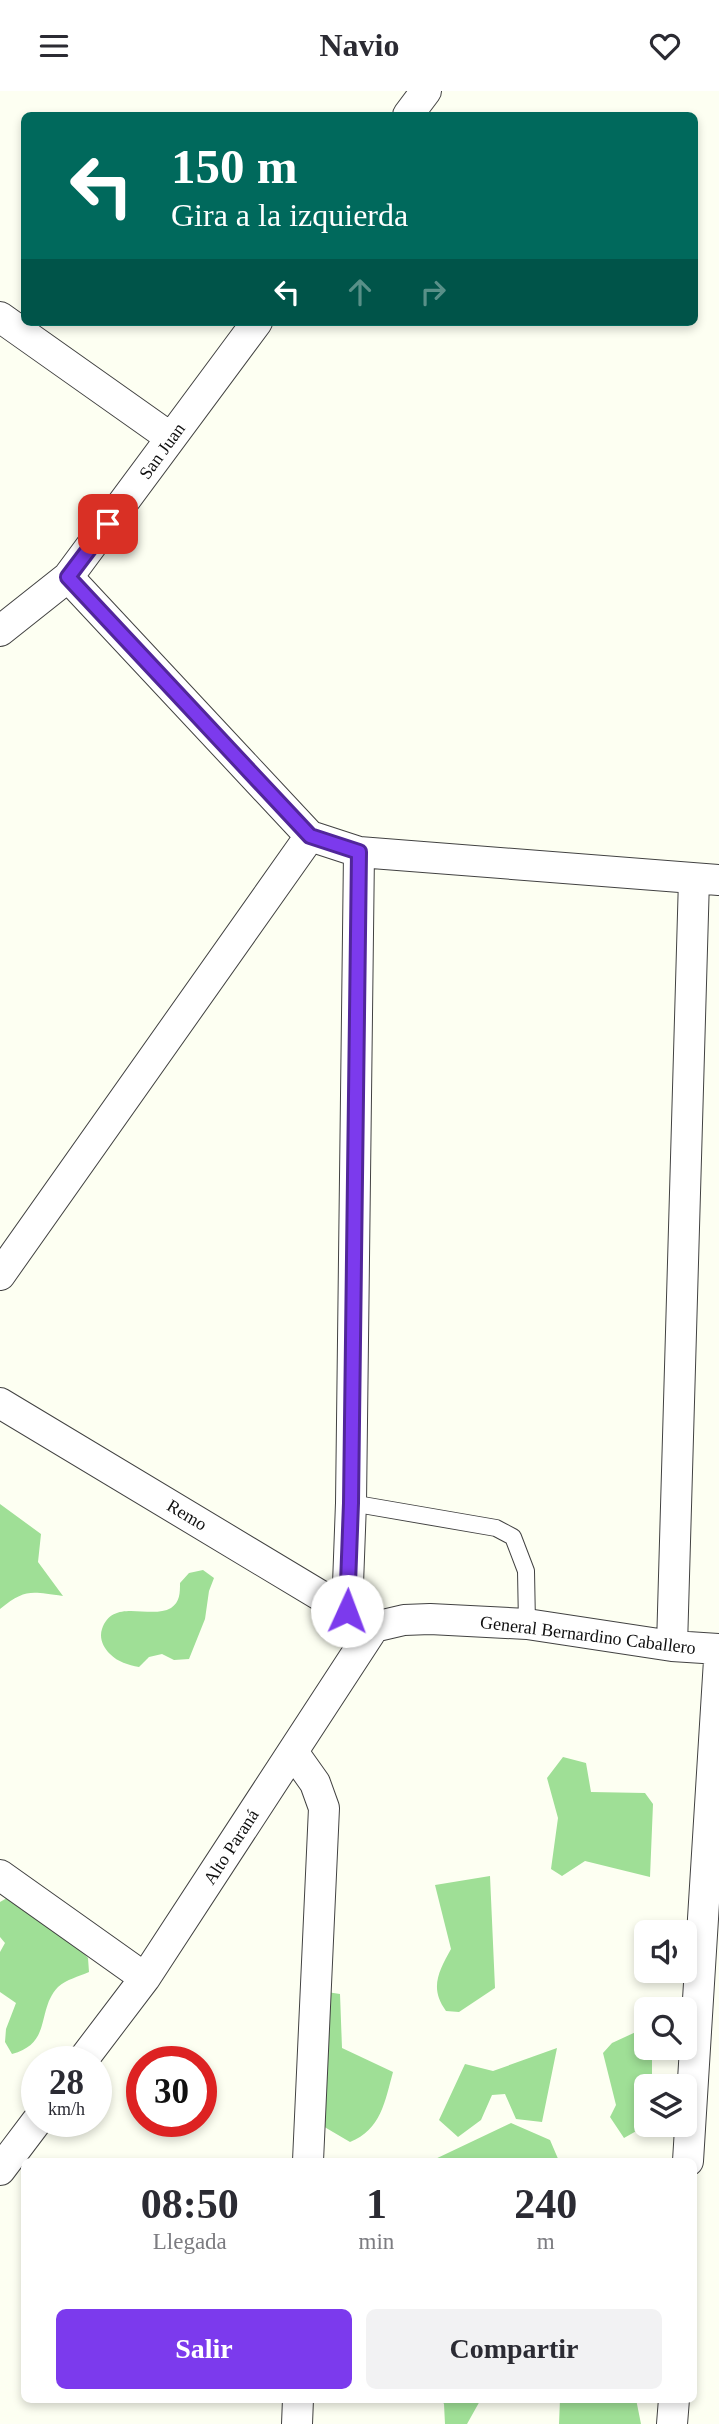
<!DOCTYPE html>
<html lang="es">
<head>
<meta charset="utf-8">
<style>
  :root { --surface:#fff; --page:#f2f2f3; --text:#2b2b33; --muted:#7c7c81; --accent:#7c3aed }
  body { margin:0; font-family:"Times New Roman",serif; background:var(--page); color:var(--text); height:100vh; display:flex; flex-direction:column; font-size:26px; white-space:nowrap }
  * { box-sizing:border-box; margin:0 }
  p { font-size:23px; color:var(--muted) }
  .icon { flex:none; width:38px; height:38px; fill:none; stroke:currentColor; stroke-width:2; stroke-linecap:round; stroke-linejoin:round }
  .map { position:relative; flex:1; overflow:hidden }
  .panel { position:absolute; left:21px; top:2067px; width:676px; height:245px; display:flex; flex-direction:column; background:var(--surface); border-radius:10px; box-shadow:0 4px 10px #0003 }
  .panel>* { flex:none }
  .banner { position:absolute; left:21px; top:21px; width:677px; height:214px; border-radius:10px; box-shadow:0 4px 10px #0003; background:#00695c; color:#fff; overflow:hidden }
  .fabs { position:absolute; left:634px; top:1829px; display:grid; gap:14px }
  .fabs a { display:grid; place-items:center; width:63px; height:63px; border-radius:10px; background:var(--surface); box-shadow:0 4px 10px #0003; font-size:35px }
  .speed { position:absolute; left:21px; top:1955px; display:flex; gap:14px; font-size:35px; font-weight:700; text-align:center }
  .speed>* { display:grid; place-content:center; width:91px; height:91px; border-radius:50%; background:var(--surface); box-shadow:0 4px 10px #0003; line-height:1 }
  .speed small { font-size:18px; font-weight:400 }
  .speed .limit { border:10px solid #d22; background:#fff; color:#111 }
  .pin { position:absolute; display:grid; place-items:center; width:60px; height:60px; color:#fff; margin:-30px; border-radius:14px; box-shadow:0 4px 10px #0006 }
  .me { position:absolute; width:77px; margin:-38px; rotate:2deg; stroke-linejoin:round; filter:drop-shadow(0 0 5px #0008) }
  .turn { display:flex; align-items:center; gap:24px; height:147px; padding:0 35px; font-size:32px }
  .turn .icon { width:91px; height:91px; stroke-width:2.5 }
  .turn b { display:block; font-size:49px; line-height:60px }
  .lanes { display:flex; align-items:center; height:66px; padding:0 35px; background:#0003; justify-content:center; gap:35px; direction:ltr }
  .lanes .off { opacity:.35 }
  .eta { display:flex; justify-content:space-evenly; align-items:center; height:119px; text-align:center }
  .eta b { font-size:42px; font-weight:800; line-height:49px }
  .button { display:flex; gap:14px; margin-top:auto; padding:14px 35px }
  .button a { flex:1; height:80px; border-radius:10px; background:var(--accent); color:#fff; font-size:28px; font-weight:800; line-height:80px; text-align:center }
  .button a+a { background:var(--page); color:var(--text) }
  header { display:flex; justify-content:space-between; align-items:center; height:91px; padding:0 35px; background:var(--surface); font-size:32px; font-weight:800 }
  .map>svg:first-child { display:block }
</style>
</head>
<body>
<header><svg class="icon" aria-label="menu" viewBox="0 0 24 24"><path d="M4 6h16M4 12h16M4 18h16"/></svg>Navio<svg class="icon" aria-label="heart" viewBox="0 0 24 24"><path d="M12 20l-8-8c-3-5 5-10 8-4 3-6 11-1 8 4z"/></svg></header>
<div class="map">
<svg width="719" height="2333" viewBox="0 0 719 2333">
  <rect width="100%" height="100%" fill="#fdfff2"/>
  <path fill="#9fdf96" d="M0 1413 41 1443 38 1471 63 1505C31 1501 26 1497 0 1518Z
    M203 1479 214 1487 209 1500 205 1528 189 1568 174 1569 162 1563 149 1566 139 1576C128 1574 118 1571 110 1563 103 1556 99 1547 102 1538 113 1506 150 1529 171 1517 180 1511 180 1502 180 1492L189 1482Z
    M563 1666 586 1672 591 1701 645 1702 653 1713 650 1786 585 1770 562 1785 551 1778 558 1727 547 1687Z
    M490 1785 495 1897 459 1921 446 1920C429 1897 439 1880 451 1858L435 1794Z
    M7 1807 78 1856 88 1867 89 1881C78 1886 67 1888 58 1896 36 1919 53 1952 12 1963L5 1951 6 1938 16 1912 0 1901V1861L5 1852 0 1846V1811Z
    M314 1899 340 1903 342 1957 393 1981C385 2010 381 2039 350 2051L316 2031Z
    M638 1940 646 1943V1956L652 1957V1995H646L647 2034 624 2047 610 2026 616 2014 603 1962 612 1952Z
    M557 1957 542 2031 516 2028 505 2003 492 2004 481 2029 458 2046 439 2029 465 1973 493 1980Z
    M511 2032 550 2049 559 2070H431Z
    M441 2308H481L467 2333H445L444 2313Z
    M560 2308H636L641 2333H559Z"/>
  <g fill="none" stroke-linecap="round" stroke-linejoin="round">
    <g stroke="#424242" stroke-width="18">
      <path id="service" d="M351 1412 496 1437 513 1446 526 1480 527 1533"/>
    </g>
    <g stroke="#424242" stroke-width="32">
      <path id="minor" d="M408 24 426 0
        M0 226 171 347
        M0 540 68 486 257 231
        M310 745 359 761 719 789
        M0 1184 310 745 68 486
        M0 1312 361 1529
        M347 1520 351 1412 359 761
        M374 1536 404 1529 430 1528 527 1533 672 1555 719 1558
        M672 1555 694 788
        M293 1661 315 1692 324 1717 308 2070
        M0 1784 145 1887
        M82 1970 145 1887 374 1536
        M688 2070 719 1569
        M0 2079 37 2030
        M297 2333 298 2308
        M672 2333 674 2308"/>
    </g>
    <use href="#service" stroke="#fff" stroke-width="16"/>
    <use href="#minor" stroke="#fff" stroke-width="30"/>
  </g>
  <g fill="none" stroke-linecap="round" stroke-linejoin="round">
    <g stroke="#51269a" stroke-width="18">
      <path id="route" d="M108 433 68 486 310 745 359 761 351 1412 347 1520"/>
    </g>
    <use href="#route" stroke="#7c3aed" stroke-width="12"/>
  </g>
  <g text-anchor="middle" stroke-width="7" stroke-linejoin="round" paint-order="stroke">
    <g font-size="18" fill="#0f0f0f" stroke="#fff">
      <text transform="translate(162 360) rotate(-54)" y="6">San Juan</text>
      <text transform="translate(187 1424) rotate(31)" y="6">Remo</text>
      <text transform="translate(588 1544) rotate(7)" y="6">General Bernardino Caballero</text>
      <text transform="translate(231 1756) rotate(-57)" y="6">Alto Paraná</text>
    </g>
  </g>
</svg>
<div class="fabs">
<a><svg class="icon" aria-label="sound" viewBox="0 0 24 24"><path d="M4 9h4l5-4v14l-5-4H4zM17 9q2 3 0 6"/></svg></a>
<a><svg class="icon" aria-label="search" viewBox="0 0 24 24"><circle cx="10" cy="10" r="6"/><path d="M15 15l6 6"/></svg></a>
<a><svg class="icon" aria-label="layers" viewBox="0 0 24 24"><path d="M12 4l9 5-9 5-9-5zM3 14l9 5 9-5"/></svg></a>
</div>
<div class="speed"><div>28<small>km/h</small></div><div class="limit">30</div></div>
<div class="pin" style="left:108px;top:433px;background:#d93025"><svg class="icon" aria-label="arrive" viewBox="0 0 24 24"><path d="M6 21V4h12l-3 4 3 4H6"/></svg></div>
<svg class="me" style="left:347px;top:1520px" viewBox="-20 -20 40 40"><circle r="19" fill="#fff"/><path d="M0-13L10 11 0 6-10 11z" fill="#7c3aed"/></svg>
<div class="banner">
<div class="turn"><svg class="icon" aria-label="left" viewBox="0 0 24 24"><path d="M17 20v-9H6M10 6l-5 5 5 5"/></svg><div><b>150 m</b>Gira a la izquierda</div></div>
<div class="lanes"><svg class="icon" aria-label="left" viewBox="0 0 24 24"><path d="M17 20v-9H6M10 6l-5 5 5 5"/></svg><svg class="icon off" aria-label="ahead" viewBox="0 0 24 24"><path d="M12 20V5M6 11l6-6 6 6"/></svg><svg class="icon off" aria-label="right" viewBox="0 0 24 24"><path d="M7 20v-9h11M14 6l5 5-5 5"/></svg></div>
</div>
<section class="panel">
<div class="eta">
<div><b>08:50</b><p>Llegada</p></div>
<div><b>1</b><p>min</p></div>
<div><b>240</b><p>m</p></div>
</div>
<div class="button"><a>Salir</a><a>Compartir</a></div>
</section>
</div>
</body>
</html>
